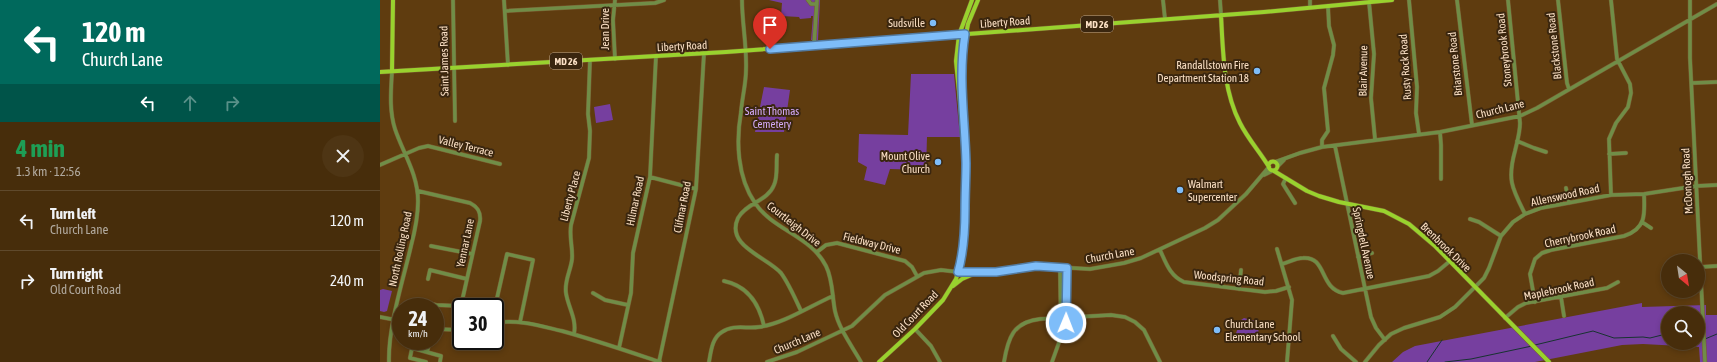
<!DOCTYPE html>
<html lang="en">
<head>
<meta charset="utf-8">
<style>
  :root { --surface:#472d0b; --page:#4e3514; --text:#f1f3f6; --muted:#b0a89d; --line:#5f492c }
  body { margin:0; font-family:"Asap Condensed",sans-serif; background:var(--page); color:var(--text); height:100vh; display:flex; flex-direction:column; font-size:15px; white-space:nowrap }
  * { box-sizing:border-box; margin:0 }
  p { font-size:13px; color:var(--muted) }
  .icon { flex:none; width:22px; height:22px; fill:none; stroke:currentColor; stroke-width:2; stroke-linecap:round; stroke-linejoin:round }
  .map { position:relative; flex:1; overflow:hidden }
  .panel { display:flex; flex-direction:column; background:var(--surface); width:380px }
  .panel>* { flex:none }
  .banner { background:#00695c; color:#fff; overflow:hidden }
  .needle { width:26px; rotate:150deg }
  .buttons { position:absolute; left:1281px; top:254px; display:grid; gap:8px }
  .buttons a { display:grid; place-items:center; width:44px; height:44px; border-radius:50%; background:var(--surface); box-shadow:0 2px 6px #0003,0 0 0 1px var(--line); font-size:20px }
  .speed { position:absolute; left:12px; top:298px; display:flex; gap:8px; font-size:20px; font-weight:700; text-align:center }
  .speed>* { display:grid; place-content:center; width:52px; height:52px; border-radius:50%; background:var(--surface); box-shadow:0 2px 6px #0003,0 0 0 1px var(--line); line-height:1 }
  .speed small { font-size:10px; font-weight:400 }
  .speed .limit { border:2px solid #111; border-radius:6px; background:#fff; color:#111 }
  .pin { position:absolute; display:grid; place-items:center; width:34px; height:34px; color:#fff; margin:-41px -17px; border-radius:50% 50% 50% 0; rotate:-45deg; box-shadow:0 0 4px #0007 }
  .pin .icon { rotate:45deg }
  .me { position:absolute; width:44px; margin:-22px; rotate:1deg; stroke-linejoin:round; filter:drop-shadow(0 0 3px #0008) }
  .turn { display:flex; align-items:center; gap:14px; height:84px; padding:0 16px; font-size:18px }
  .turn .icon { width:52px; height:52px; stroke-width:2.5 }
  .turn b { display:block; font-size:28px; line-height:34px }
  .lanes { display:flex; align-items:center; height:38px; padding:0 16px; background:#0003; justify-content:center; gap:20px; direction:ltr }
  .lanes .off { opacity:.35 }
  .round { display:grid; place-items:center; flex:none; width:42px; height:42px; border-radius:21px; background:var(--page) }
  .overview { display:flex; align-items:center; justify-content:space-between; height:68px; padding:0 16px }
  h1 { font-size:24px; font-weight:700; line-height:30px; color:#1e9e55 }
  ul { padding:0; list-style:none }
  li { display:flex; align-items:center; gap:12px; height:60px; padding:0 16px; border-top:1px solid var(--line) }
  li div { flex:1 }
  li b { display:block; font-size:15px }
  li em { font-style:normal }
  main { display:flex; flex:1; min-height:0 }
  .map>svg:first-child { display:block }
</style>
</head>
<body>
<main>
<section class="panel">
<div class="banner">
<div class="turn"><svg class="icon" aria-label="left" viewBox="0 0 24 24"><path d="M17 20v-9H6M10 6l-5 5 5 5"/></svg><div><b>120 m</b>Church Lane</div></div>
<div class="lanes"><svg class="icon" aria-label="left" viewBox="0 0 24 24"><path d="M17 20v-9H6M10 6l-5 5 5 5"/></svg><svg class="icon off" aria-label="ahead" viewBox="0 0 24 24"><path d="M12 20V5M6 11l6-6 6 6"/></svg><svg class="icon off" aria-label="right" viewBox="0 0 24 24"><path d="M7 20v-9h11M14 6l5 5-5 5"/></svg></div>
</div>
<div class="overview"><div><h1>4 min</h1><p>1.3 km · 12:56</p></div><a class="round"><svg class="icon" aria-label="close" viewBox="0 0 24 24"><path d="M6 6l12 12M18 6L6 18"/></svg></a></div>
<ul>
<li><svg class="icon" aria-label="left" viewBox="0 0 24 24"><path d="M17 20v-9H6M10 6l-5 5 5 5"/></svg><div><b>Turn left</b><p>Church Lane</p></div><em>120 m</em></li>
<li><svg class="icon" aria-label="right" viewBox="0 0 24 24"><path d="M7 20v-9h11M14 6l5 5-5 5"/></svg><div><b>Turn right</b><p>Old Court Road</p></div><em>240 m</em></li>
</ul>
</section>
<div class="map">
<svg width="1337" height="362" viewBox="0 0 1337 362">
  <rect width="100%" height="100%" fill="#5f3c0f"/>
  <path fill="#763f9f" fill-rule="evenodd" d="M389 0H440L438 40H431L433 16H431V18L420 19 419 17 401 16 402 3Z
    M531 74H574L580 137H547L546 170 510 169 505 185 484 180 487 167 478 162 479 134 528 135Z
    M384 87 410 90 404 132H375Z
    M230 104 233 120 216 123 214 107Z
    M3 289 12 291 7 311 4 312 0 311V290Z
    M1262 303V307L1326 305V315H1337V362H1320L1319 347 1263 344 1242 345 1155 362H1012L1023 352 1035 346ZM1288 313H1318V343H1288Z
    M864 318 880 322 878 333 872 339H861L855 336 861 320Z"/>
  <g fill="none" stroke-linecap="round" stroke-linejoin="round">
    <path stroke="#183331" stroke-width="1" d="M1325 339 1337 334
      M1318 340 1322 339
      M1155 345 1213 331 1234 338 1263 337 1270 338 1282 335 1288 337
      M1047 362 1062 340
      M1065 362 1091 359 1152 346"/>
    <g stroke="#7b5a30" stroke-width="4.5">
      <path id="minor" d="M73 0 75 121
        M124 0 128 65
        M362 0C362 23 367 46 366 70 366 84 362 98 361 112 356 141 357 177 375 203 393 230 431 236 446 266 453 280 452 296 455 311 459 329 472 346 481 362
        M428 0 431 4H437
        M783 0 785 19
        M840 0 841 15
        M930 0V7
        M1029 0 1037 87 1036 113 1039 134
        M1077 0 1092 125
        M1128 0 1140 123C1140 133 1137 142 1135 151 1127 180 1132 188 1145 214
        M1178 0 1187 83 1189 89
        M1231 0 1237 59 1250 84 1251 93 1248 107 1236 123 1229 139 1231 195
        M1310 0V58L1325 362
        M989 2 994 54 991 98 995 139
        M125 11 275 3 284 0
        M434 45 437 0
        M235 59 233 20 235 0
        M1312 83 1337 82
        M1060 132 1061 145V179
        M1137 141 1154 148 1166 152
        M955 146 991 317 996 328 1005 340
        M942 147V140L948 131 944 88 953 55 954 45 949 26 948 6
        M1229 154 1246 153
        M397 155C396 164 398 177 394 185 388 201 366 203 358 218 345 246 387 257 401 273 409 284 415 298 421 311
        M895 162 920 153 942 147 1060 132 1140 116 1157 108 1337 4
        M0 165 39 148 48 146 120 164
        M898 166 904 160
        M884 175 892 171
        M270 177 316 189
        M906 178 903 184 915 203
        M1186 188 1189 203
        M38 191 90 203C98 207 101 212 100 221L78 319
        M1090 219 1099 222 1121 236
        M1262 222 1271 228
        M51 246 92 254
        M897 249 912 300 907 362
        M780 250C786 263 790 276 804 282L885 292 896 291 909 287
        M437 252 446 245 457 243 525 261 532 267 537 276
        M978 257 992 253
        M902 264C909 262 916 258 923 258 947 256 939 288 963 293L1049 276 1058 271 1070 261
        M680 267 681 336
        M1320 267 1337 266
        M48 279 50 270 87 279
        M344 281C368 286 379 303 384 326
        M859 289 861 270
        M213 293 225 300 248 305
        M1181 297 1184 316
        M41 301 56 305 81 306
        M1155 302 1150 274 1155 259 1162 253 1171 250 1244 236C1266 229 1265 214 1264 194
        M115 307 127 254 153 260 140 322
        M0 317 21 321
        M1125 318 1138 307 1146 303 1227 288 1238 282
        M115 323C138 319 160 326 182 331 215 340 247 351 280 362
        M55 329 81 330
        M535 329 551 346 560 362
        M194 334C197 319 188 307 186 293 184 281 191 270 192 259 193 248 189 237 191 225L209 158 210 131 208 114 210 60
        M953 336 961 349 976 362
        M239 348 251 293 253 253 270 177 276 56
        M47 352 50 341
        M9 362C8 326 23 281 31 246 35 231 38 216 38 201 38 174 23 153 15 129 9 110 11 91 12 71
        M46 362 30 358 32 348 61 356 60 362
        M279 362 316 189 324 53
        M329 362C331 351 332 338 342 332 353 324 367 329 379 327 403 324 430 306 453 296
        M387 362 417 352 472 326 505 295 544 273 561 270 587 273H607L656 266 710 269 744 263 761 258 825 228 838 220 866 194 889 167
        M624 362C628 338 633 322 660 319L731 315 745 317 755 322 764 330 780 362
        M672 362 686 323 687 268
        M985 362 999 345 1011 334 1024 328 1060 317 1075 307 1104 278 1109 268 1121 236 1133 222 1145 214 1161 208 1231 195 1264 194 1316 186 1337 185"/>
    </g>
    <g stroke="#7b5a30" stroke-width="5">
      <path id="major" d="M841 15C843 51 843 90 860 123 868 139 880 152 889 167
        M12 71 13 0
        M0 72 346 52 884 12 1012 0
        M582 99 583 50 588 24 598 0
        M888.5 166a4.5 4.5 0 1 1 9 0a4.5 4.5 0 1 1-9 0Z
        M894 171 927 191 939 196 959 202 1004 211 1029 224 1055 246 1169 362
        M573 286 582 279 596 273
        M499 362 535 329 563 300 576 279 581 263 584 243 586 162 576 61 579 35 592 0"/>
    </g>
    <use href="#minor" stroke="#708d47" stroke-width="3.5"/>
    <use href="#major" stroke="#99d22e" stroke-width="4"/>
  </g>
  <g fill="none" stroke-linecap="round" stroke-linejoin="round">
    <g stroke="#527ba2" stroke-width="10">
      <path id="route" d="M390 49 585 34C578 78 585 119 586 163 586 178 585 193 585 209 585 231 584 251 578 272H616L656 266 687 268 686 323"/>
    </g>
    <use href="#route" stroke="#7ebdf9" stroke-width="7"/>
  </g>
  <g fill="#7ebdf9" stroke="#3a260f" stroke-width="1.5">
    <circle cx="553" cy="23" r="4"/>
    <circle cx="877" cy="71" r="4"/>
    <circle cx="558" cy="162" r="4"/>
    <circle cx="800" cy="190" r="4"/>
    <circle cx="837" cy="330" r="4"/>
  </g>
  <g text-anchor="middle" stroke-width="4" stroke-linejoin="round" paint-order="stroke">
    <g fill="#3a260f" stroke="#c1a88e" stroke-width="1">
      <rect x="701" y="16" width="32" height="16" rx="3"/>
      <rect x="170" y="53" width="32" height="16" rx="3"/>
    </g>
    <g font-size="10" font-weight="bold" fill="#fbe0c5">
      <text x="717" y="28">MD 26</text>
      <text x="186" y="65">MD 26</text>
    </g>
    <g font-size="11" fill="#fbe0c5" stroke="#3a260f">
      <text transform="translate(625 22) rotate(-4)" y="4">Liberty Road</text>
      <text transform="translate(225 29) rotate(-90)" y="4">Jean Drive</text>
      <text transform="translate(302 46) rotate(-3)" y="4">Liberty Road</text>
      <text transform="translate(1174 46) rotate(-96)" y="4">Blackstone Road</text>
      <text transform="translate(1124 50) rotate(-96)" y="4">Stoneybrook Road</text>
      <text transform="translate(64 61) rotate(-91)" y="4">Saint James Road</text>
      <text transform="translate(1075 64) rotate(-96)" y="4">Briarstone Road</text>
      <text transform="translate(1025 67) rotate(-94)" y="4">Rusty Rock Road</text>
      <text transform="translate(983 71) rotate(-89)" y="4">Blair Avenue</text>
      <text transform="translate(1120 109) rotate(-14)" y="4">Church Lane</text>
      <text transform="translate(86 146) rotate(14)" y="4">Valley Terrace</text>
      <text transform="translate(1307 181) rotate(-93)" y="4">McDonogh Road</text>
      <text transform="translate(1185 195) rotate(-12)" y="4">Allenswood Road</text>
      <text transform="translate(190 196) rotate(-75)" y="4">Liberty Place</text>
      <text transform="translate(255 201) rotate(-78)" y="4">Hilmar Road</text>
      <text transform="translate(302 207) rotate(-79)" y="4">Clifmar Road</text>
      <text transform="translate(414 224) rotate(38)" y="4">Courtleigh Drive</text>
      <text transform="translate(1200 236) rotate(-12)" y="4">Cherrybrook Road</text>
      <text transform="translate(85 243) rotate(-78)" y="4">Yennar Lane</text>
      <text transform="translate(492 243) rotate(14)" y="4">Fieldway Drive</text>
      <text transform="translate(984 243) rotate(78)" y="4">Springdell Avenue</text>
      <text transform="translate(1066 247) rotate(44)" y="4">Brenbrook Drive</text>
      <text transform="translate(20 249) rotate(-78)" y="4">North Rolling Road</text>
      <text transform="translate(730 255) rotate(-10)" y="4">Church Lane</text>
      <text transform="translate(849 278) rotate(6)" y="4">Woodspring Road</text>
      <text transform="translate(1179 289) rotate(-12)" y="4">Maplebrook Road</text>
      <text transform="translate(535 314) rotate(-46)" y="4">Old Court Road</text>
      <text transform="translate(417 341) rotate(-23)" y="4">Church Lane</text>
    </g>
    <g font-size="11" fill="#fbe0c5" stroke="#3a260f" text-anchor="end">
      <text x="545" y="27">Sudsville</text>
      <text x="869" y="69">Randallstown Fire<tspan x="869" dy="13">Department Station 18</tspan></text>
      <text x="550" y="160">Mount Olive<tspan x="550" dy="13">Church</tspan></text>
      <text x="808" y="188" text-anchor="start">Walmart<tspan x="808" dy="13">Supercenter</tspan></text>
      <text x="845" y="328" text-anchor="start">Church Lane<tspan x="845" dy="13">Elementary School</tspan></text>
    </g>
    <g font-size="11" fill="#d3aaf9" stroke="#3a260f">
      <text x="392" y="115">Saint Thomas<tspan x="392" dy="13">Cemetery</tspan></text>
    </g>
  </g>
</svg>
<div class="buttons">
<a><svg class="needle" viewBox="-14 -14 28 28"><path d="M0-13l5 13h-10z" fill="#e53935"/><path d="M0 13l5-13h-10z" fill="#b0a89d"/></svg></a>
<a><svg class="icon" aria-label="search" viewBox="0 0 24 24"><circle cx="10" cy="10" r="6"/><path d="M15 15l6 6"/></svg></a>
</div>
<div class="speed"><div>24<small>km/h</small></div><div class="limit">30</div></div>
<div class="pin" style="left:390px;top:49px;background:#d93025"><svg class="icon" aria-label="arrive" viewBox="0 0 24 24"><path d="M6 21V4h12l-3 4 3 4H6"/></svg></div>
<svg class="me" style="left:686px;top:323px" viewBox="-20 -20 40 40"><circle r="17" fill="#7ebdf9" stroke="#fff" stroke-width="3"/><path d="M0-11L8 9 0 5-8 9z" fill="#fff"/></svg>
</div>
</main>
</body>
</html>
